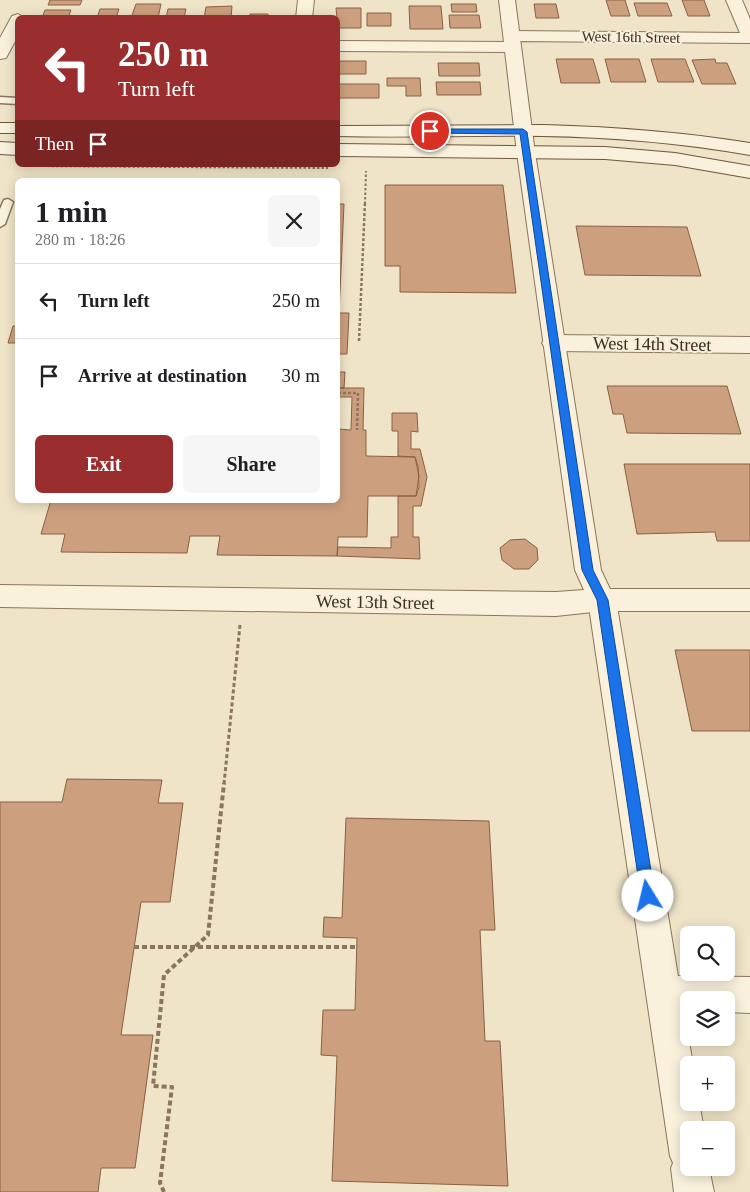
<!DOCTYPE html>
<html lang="en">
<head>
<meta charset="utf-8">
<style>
  :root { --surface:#fff; --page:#f6f6f6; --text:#202124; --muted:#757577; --line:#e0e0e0; --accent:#9a2d2d }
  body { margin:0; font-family:"Times New Roman",serif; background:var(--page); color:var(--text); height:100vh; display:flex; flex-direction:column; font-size:19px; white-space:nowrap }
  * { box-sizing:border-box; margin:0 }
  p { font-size:16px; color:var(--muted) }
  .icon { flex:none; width:28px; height:28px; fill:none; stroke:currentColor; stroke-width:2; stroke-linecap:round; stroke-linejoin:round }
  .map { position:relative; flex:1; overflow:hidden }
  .drawer { position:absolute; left:15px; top:178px; width:325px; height:325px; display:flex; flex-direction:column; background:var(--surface); border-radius:8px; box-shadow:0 2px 12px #0003 }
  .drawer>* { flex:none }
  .hud { position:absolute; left:15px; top:15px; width:325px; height:152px; border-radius:8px; box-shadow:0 2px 12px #0003; background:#9a2d2d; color:#fff; overflow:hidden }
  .controls { position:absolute; left:680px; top:926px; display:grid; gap:10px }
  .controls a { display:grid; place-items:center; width:55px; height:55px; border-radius:8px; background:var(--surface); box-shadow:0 2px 12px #0003; font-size:25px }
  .pin { position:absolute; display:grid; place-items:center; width:42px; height:42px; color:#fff; margin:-21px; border:2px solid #fff; border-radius:50%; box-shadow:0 1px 5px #0007 }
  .me { position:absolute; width:55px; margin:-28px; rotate:351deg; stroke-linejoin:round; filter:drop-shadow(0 0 4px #0008) }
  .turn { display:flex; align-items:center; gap:18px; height:105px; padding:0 20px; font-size:22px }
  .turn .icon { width:65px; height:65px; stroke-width:2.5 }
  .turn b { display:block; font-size:35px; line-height:42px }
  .then { display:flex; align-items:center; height:48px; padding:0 20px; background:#0003; gap:10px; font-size:19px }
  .round { display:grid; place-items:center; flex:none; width:52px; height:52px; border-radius:8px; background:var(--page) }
  .head { display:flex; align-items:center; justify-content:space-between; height:85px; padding:0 20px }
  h1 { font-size:30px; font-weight:700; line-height:38px }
  .cta { display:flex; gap:10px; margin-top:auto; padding:10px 20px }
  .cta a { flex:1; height:58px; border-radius:8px; background:var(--accent); color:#fff; font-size:20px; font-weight:700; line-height:58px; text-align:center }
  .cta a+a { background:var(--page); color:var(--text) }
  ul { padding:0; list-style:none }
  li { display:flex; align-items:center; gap:15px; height:75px; padding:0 20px; border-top:1px solid var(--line) }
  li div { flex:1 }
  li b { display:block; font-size:19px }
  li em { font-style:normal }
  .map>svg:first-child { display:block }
</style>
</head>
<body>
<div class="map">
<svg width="750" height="1192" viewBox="0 0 750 1192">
  <rect width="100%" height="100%" fill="#efe4c8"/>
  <path fill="#cca07f" stroke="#8a6043" d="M50 0H82L80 5H48Z
    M606 0H625L630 16H611Z
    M682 0H704L710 16H688Z
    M634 3H667L672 16H638Z
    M136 4H161L158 18H131Z
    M451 4H476L477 12H452Z
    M534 4H556L559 18H536Z
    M232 6 231 18H204L206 7Z
    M409 6H441L443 29H410Z
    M336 8H361V28H338Z
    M100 9H119L116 18H97Z
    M168 9H186L184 18H166Z
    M45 10H71L68 18H42Z
    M367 13H391V26H367Z
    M250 14H268V18H249Z
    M449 15H479L481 28H450Z
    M556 59H593L600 83H561Z
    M605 59H639L646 82H611Z
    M651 59H685L694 82H658Z
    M715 59 716 63H727L736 84H702L692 60Z
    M338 61H366V74H338Z
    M438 63H479L480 76H439Z
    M387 78H420L421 96H406V86H387Z
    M436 82H480L481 95H437Z
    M338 84H379V98H338Z
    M385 185H503L516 293 400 292V266H385Z
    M338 204H344L339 313H349L347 354H338Z
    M576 226 687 227 701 276 585 275Z
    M13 326H18V343H8Z
    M338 372H345L344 388H338Z
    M607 386H727L741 434 627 433 623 414H613Z
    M338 388H364L363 430H366V456L415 457 419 476 416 496H368L367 537H338L337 556 217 555 220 536H190L187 553 61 552 65 534H41L51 500H338V429L351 430 352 397H338Z
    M392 413H417L418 432 411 431V449H420L427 477 421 506H413V537H419L420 559 337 556 338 547 391 548V537H398V496H416L419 487 418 466 415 457 398 456V431H392Z
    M624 464H750V541H717L715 532 637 534Z
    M525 539 537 548 538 560 529 569H514L502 560 500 548 510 540Z
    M675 650H750V731H692Z
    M67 779 162 780 158 803H183L170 902H141L121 1035H153L135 1168H101L98 1192H0V802H62Z
    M346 818 489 821 495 930H480L485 1041H500L508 1186 332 1181 337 1056 321 1055 323 1010H355L357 938 323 937 324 917 342 918Z"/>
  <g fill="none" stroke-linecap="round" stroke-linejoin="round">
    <g stroke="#8b765d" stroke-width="3">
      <path id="service" d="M0 97 18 98V104L0 103Z
        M8 199 13 202 5 224 0 227V209L4 200Z"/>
    </g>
    <g stroke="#8b765d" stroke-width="2">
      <path id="minor" d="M298 0H314L312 18H296Z
        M726 0H742L750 19V43L512 41 506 39 504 36 506 33 512 31 740 33Z
        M18 14 25 18H18V36L6 58 0 59V38L12 16Z
        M338 41 513 42 519 44 521 47 519 50 513 52 338 51Z
        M553 335 750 337V353L553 351 545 348 542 343 545 338Z
        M602 589 612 592 616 600 678 976 750 977V1013L726 1012V1000H689V1011H684L693 1065H689V1102H699L704 1130H689V1168H709L714 1192H674L671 1168 673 1163 670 1156 588 600 592 592Z"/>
    </g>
    <g stroke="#8b765d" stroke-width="2">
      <path id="tertiary" d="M499 0H515L535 153 601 570 610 589H750V611H602L556 616 0 607V585L556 592 584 590 575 570 517 153Z"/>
    </g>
    <g stroke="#6d5740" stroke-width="2">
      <path id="secondary" d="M0 123H18V133H0Z
        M544 125C614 127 682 132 750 143V155C681 143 612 137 542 136 474 135 406 138 338 136V126Z
        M0 142 18 143V155L0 154Z
        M338 144 605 147 675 153 750 166V178L675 165 605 159 338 156Z"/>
    </g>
    <path stroke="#8b765d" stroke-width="2" stroke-dasharray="2.5 2" stroke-linecap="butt" d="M29 166 328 168
      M365 204 366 171"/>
    <path stroke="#8b765d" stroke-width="2.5" stroke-dasharray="3 2" stroke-linecap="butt" d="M359 341 365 202
      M338 393H358L357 430"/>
    <path stroke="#8b765d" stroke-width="3" stroke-dasharray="4 2.5" stroke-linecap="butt" d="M224 784 240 625"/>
    <path stroke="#8b765d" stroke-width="4" stroke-dasharray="5 3" stroke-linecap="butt" d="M164 1192 160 1183 172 1087 153 1086 164 975 208 935 224 783"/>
    <use href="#service" fill="#f9f1dc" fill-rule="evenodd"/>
    <use href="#minor" fill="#f9f1dc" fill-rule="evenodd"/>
    <use href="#tertiary" fill="#f9f1dc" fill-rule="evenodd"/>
    <use href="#secondary" fill="#f9f1dc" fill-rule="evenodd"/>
    <path stroke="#8b765d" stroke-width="4" stroke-dasharray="5 3" stroke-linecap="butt" d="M134 947H357"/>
  </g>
  <path fill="#1a73e8" stroke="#114b97" d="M430 129H523L527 132 593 570 608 600 655 896 653 901 648 903 643 901 641 896 597 600 582 570 520 134 428 133V130Z"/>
  <g text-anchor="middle" stroke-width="4" stroke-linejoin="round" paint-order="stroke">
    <g font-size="15" fill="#3c2e20" stroke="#f6eed8">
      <text transform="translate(631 37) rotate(1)" y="5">West 16th Street</text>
    </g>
    <g font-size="18" fill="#3c2e20" stroke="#f6eed8">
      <text transform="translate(652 344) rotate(1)" y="6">West 14th Street</text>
      <text transform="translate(375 602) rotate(1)" y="6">West 13th Street</text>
    </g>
  </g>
</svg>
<div class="controls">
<a><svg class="icon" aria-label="search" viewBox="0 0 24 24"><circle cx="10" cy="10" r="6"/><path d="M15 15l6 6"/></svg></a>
<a><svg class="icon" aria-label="layers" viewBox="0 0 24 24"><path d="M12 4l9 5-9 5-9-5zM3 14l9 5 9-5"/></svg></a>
<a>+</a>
<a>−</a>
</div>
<div class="pin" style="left:430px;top:131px;background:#d93025"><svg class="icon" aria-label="arrive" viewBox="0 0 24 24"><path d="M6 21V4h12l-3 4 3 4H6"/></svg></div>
<svg class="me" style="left:648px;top:896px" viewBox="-20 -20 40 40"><circle r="19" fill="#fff"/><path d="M0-13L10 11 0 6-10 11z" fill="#1a73e8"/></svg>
<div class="hud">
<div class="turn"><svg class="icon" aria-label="left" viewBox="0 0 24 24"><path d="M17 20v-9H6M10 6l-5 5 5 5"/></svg><div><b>250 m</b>Turn left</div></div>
<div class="then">Then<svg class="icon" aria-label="arrive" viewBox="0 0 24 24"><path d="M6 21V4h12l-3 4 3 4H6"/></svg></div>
</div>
<section class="drawer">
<div class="head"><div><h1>1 min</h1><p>280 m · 18:26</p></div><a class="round"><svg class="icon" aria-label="close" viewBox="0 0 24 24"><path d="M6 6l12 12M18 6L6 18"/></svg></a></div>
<ul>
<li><svg class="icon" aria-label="left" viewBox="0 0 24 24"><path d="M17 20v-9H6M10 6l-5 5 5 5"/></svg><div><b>Turn left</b></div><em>250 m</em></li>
<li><svg class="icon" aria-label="arrive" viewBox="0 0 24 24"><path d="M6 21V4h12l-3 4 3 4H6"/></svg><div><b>Arrive at destination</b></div><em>30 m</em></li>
</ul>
<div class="cta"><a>Exit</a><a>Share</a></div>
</section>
</div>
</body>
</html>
